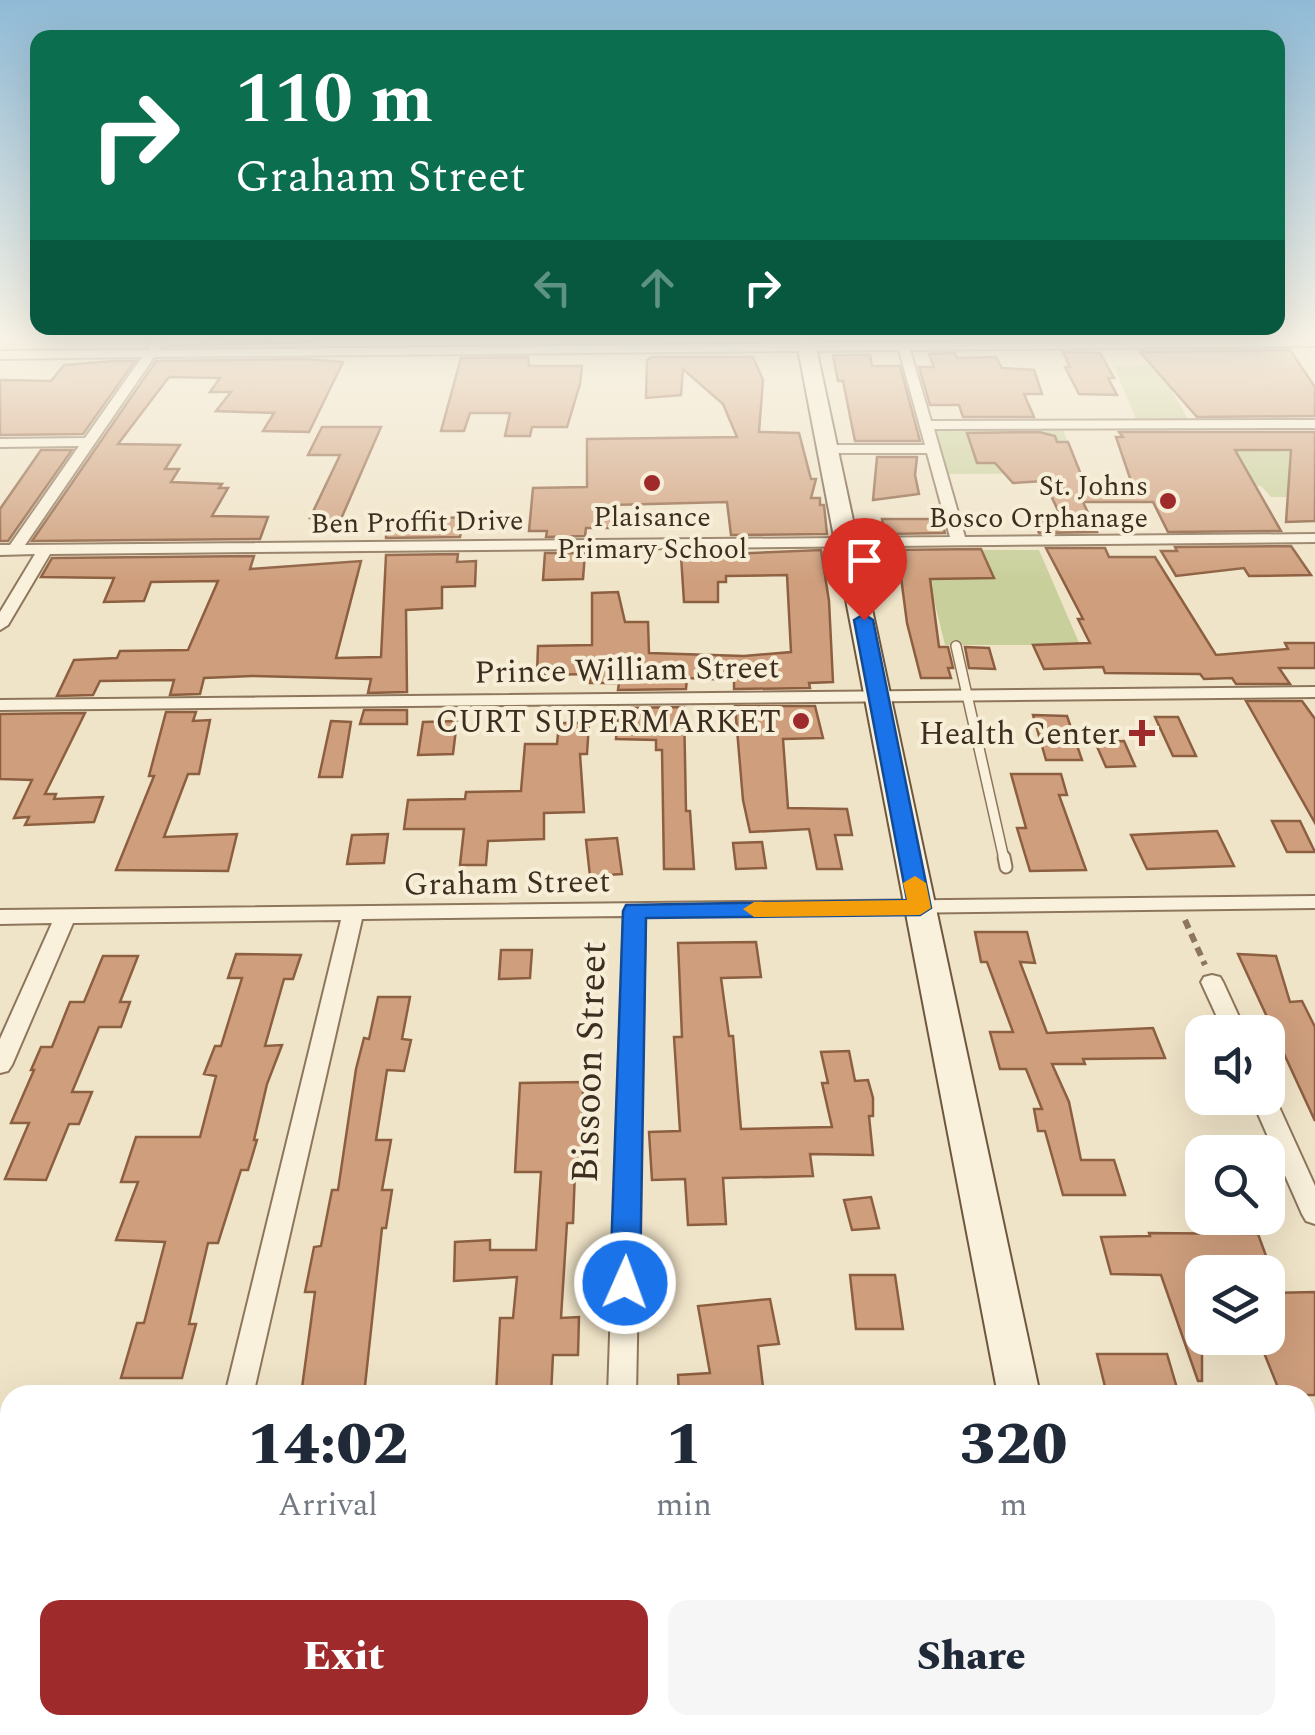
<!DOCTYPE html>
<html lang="en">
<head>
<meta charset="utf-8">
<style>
  :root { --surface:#fff; --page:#f6f6f7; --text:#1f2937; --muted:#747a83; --accent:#9e2a2b }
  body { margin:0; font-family:Spectral,serif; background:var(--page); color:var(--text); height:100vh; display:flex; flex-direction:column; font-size:38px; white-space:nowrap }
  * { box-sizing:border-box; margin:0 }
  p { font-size:32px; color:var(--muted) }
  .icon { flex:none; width:55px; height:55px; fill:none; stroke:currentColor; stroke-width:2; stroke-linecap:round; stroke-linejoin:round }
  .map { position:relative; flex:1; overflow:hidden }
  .drawer { position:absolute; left:0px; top:1385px; width:1315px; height:350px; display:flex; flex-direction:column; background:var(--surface); border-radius:30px 30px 0 0; box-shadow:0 10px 40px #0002 }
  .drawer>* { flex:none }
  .banner { position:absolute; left:30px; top:30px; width:1255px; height:305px; border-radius:20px; box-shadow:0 10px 40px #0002; background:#0b6e4f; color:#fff; overflow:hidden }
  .tools { position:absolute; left:1185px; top:1015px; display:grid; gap:20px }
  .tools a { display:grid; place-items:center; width:100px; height:100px; border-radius:20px; background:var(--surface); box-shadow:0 10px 40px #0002; font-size:50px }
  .pin { position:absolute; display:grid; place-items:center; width:85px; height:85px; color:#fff; margin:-102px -42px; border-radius:50% 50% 50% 0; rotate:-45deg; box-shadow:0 0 10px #0007 }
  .pin .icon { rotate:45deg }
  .me { position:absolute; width:110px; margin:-55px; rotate:2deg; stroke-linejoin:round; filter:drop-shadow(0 0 8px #0008) }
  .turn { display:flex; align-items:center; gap:35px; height:210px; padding:0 40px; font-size:45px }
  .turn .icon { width:130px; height:130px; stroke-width:2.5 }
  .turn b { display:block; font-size:70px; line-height:85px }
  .lanes { display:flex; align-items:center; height:95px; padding:0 40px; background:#0003; justify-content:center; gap:50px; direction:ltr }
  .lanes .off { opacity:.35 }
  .eta { display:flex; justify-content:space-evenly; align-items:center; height:170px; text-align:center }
  .eta b { font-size:60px; font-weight:800; line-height:70px }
  .button { display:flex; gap:20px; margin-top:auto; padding:20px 40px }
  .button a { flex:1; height:115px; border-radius:20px; background:var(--accent); color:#fff; font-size:40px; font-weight:800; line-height:115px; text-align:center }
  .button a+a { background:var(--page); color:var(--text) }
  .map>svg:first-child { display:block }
</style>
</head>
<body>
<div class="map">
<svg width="1315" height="1735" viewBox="0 0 1315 1735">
  <rect width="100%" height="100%" fill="#f0e4c8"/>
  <path fill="#c9cf9b" d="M1194 364 1166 380 1188 419H1136L1114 366Z
    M932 428H1062L1070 447 977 463 1077 464 1081 473 946 474Z
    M1211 450 1315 452V497H1271L1261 486H1233Z
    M981 550H1039L1080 645H945L929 580 993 578Z"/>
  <path fill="#cf9f7d" stroke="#8d5f41" stroke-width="2.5" d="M205 339H271L270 342H313L169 346 200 345Z
    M1290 350 1315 387V416L1197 417 1140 352Z
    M1063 352 1100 353 1114 378H1108L1117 395 1079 394 1065 367H1070Z
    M955 353 957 358 996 357 1002 368 1034 370 1042 394H1024L1034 417H963L959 405H930L919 367H934L929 354Z
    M833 355H870L872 366H900L920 441H855L843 381H838Z
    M528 357 529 366H582L580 384 567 427H532L530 436H505L510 413H470L464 431H441L461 358Z
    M652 357H753L763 380 759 432 799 433 811 479H816L811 498H820V505H824L827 534 731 535 727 502 613 505 611 528H586L585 536 546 537 547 531H529L533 488 587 487V439L737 437 723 404 683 369 681 395 646 398 647 360Z
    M306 359 343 362 309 432 263 431 274 413 216 411 231 392H210L220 378 169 377 118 444 180 445 165 469H179L171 482 222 484 219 488H228L212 516 268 517 260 539 32 541 156 361Z
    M114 361H135L83 434 0 435V380L51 381 64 365Z
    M322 427H381L341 519 310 518 340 455H308Z
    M1039 432 1055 436 1057 442H1068L1084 482 1131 481 1116 437H1123L1119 432H1315V521L1286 522 1291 450H1235L1281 531 1168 532 1153 502H1083L1097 532 1039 533 1034 521H1063L1044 481 1013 483 995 463H977L967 433Z
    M41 450H72L8 541H0V509Z
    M877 457H917L915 475 919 494 873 500Z
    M464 517 460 537 386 538V521Z
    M882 519H941L945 533 885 534Z
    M1291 546 1311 575 1249 576 1244 568 1176 576 1161 551H1177L1175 547Z
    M1046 548H1105L1109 557H1155L1216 655 1288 649 1285 643H1315V668H1279L1290 684H1236L1232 678 1204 679 1200 674 1105 673 1103 667 1044 669 1033 645 1090 643 1078 619H1083Z
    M981 549 994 578 930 579 939 647H948L953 668H948L951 678H921L907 623 901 577H893L888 550Z
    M821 550 829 601 833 682 809 683 810 688 734 689V680L687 678 686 689 618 690 619 683H590L591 674 537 675 538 646 592 645V593L618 592 625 622H648L649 653 744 656 791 652 787 575 726 576V582H718V602H684L681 556Z
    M545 553H585L583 579 543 580Z
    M458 554 457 562 476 561 475 586 442 587V608L406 610 407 692 368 693 371 679 252 676 204 678 200 694 170 695 174 680 100 681 93 695 57 696 74 660 117 658 120 651 188 650 218 581 151 582 144 601 104 602 114 578 41 577 52 558 254 556 250 569 361 561 336 658 381 657 386 555Z
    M965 647 989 648 995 669 969 668Z
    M1246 701H1302L1315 719V823Z
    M735 706H815L823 738 783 739 788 808 847 809 852 835H835L842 869H817L809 829 750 832 743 800Z
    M684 707 686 811H690L694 869H664L662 750H656V740L616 739 618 708Z
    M364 710H407V724H360Z
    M166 712H196L193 721 210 720 199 774H188L164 837 237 834 228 871 116 870 154 776H149Z
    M85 713 45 794H56L54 799 103 797 94 822 25 825 29 817 14 818 32 780 0 779V714Z
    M1033 715 1067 716 1082 760H1046Z
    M1155 717H1178L1196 756H1173Z
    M331 721 351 722 342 777H319Z
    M457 721 453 754 418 755 423 722Z
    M559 723H589L587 754H580L584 812 544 813V839L488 841 486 865H460L464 829H404L408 800 465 799 466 792 521 791 525 744H557Z
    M1124 741 1135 766 1106 767 1095 742Z
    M1011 774H1061L1067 795H1059L1086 870 1030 871 1017 828H1026Z
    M1272 821H1300L1315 852H1287Z
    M1217 831 1234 866 1147 869 1131 835Z
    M388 834 384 863 347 864 352 835Z
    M617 838 622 874 590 876 586 840Z
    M762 842 766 868 736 869 733 843Z
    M975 932H1027L1035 963 1020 962 1047 1033 1153 1028 1165 1058 1083 1059 1085 1064H1052L1069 1102 1081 1160H1114L1125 1195H1063L1045 1131H1038L1034 1109H1042L1026 1069H1000L990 1032H1013L987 962H981Z
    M756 942 761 977 721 978 729 1036H733L741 1129 832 1127 822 1083H828L821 1052 849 1051 855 1081 868 1080 873 1098V1116H869L873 1155 810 1154 813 1176 723 1178 726 1224 688 1225 685 1179 652 1180 649 1132 680 1131 674 1037H682L678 943Z
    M501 950H532L530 978 499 979Z
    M236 954 301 955 293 979H284L265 1046 282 1045 267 1084 254 1140H257L248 1170H241L218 1243H208L189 1324H196L182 1378H121L137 1323H144L165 1242 116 1240 138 1182H121L136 1137H200L216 1076 204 1074 215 1046H221L242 978H228Z
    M1238 954 1276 956 1290 1002 1302 1001 1315 1027V1121Z
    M103 956H138L120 1002H130L121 1027H99L72 1092H92L79 1124H69L46 1180 5 1179 29 1123H11L34 1070H31L41 1047H52L70 1002H84Z
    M378 997H410L402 1039 411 1040 404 1071 387 1070 376 1140H391L382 1190H392L386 1228H382L364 1395H301L315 1292H305L314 1247 321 1246 332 1190H338L356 1069 364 1038 369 1039Z
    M583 1082V1139H588V1171H575L573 1223H567L561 1318 579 1317 578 1355H553L551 1395H496L500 1318H513L517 1277 454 1281 455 1242 490 1240V1250H536L541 1172H515L520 1083Z
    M871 1197 879 1228 852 1230 844 1200Z
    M1149 1233 1258 1234 1272 1272H1202V1381H1198L1161 1275 1111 1274 1101 1237 1150 1236Z
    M850 1275H895L903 1329H856Z
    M1315 1292V1395H1281L1258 1338H1268V1293Z
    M770 1299 779 1344 758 1346 764 1395H679L678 1375 710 1373 698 1306Z
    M1097 1354H1167L1179 1395H1107Z"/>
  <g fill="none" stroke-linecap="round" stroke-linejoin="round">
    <g stroke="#8d765c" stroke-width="12">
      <path id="service-far1" d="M956 646 1004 859"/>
    </g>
    <g stroke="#8d765c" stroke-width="15">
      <path id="service" d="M1004 857 1006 867"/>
    </g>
    <g stroke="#8d765c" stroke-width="4">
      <path id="minor" d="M155 338H167L159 350 1315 338V346L910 350 931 421 1315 420V428L934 429 965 537 1315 534V542L50 554 8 625 0 630V612L35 554 0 555V545H10L79 446 0 447V439L85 438 142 357 0 359V351L147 350ZM899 350 925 445H829L822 449 829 453H927L950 537 25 545 154 357Z
        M1315 687V697L0 710V700Z
        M1315 896V908L645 916 636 1395H608L624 916 362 919 253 1395H225L341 920 73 923 12 1065 8 1071 0 1073V1039L52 923 0 924V910Z
        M1212 975 1220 977 1223 982 1246 1032H1224L1201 982 1204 977Z
        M1268 1091 1275 1098 1315 1186V1224L1306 1221 1302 1214 1251 1098H1268Z
        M144 1725H178L175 1735H141Z
        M596 1725H630V1735H596Z"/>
    </g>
    <g stroke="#6f573f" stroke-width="4">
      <path id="secondary" d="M796 338H814L1040 1395H998Z
        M1061 1725H1111L1113 1735H1063Z"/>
    </g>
    <path stroke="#8d765c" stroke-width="6" stroke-dasharray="9 6" stroke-linecap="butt" d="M1185 920 1205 965"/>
    <use href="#service-far1" stroke="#faf1dc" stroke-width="9"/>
    <use href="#service" stroke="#faf1dc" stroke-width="11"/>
    <use href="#minor" fill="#faf1dc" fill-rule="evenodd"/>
    <use href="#secondary" fill="#faf1dc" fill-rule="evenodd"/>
  </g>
  <linearGradient id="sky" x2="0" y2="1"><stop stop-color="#8fbad6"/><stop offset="0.58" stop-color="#f8f3e6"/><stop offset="1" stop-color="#f8f3e6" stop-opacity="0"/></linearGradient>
  <rect width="1315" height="581" fill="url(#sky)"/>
  <path fill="#1a73e8" stroke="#114b97" stroke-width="2.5" d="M864 614 873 620 931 908 920 915 646 918 640 1283 635 1292 625 1296 614 1292 610 1283 623 911 626 905 907 900 854 620Z"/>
  <path fill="#f59e0b" d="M915 876 926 883 931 908 920 915 754 917 743 909 754 902 907 900 903 883Z"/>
  <g fill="#9e2a2b" stroke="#f7eed8" stroke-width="4">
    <circle cx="652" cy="483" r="10"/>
    <circle cx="1168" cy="501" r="10"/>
    <circle cx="801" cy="721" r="10"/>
    <path d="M1137 718h10v10h10v10h-10v10h-10v-10h-10v-10h10z"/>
  </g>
  <g text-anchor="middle" stroke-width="8" stroke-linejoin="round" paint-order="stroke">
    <g font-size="28" fill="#3d2e20" stroke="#f7eed8" text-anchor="end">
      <text x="1148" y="495">St. Johns<tspan x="1148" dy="32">Bosco Orphanage</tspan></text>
      <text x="652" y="526" text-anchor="middle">Plaisance<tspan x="652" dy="32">Primary School</tspan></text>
    </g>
    <g font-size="28" fill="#3d2e20" stroke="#f7eed8">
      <text transform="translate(417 521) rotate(-1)" y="10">Ben Proffit Drive</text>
    </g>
    <g font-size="32" fill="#3d2e20" stroke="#f7eed8">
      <text transform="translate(627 669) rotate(-1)" y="11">Prince William Street</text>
      <text transform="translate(507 882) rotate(-1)" y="11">Graham Street</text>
    </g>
    <g font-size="32" fill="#3d2e20" stroke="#f7eed8" text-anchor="end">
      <text x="781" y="732">CURT SUPERMARKET</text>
      <text x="1120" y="744">Health Center</text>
    </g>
    <g font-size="38" fill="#3d2e20" stroke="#f7eed8">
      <text transform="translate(588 1062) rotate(-88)" y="13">Bissoon Street</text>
    </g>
  </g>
</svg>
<div class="tools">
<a><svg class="icon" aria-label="sound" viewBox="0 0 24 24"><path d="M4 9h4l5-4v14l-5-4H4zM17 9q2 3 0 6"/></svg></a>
<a><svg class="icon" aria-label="search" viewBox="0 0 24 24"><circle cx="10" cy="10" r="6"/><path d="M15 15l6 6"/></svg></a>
<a><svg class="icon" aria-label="layers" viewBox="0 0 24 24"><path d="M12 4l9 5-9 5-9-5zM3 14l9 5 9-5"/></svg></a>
</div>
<div class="pin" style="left:864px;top:620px;background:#d93025"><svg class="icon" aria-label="arrive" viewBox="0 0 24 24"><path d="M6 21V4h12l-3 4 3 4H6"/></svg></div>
<svg class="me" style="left:625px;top:1283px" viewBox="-20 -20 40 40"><circle r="17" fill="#1a73e8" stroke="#fff" stroke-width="3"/><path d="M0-11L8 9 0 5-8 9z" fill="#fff"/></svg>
<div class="banner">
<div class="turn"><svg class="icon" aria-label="right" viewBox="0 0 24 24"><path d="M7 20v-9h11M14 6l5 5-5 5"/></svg><div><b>110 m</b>Graham Street</div></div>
<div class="lanes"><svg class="icon off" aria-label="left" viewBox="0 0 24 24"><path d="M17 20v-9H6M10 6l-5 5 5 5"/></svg><svg class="icon off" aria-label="ahead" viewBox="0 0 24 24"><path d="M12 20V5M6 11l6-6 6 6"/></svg><svg class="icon" aria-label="right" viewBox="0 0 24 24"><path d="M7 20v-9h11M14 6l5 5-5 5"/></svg></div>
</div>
<section class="drawer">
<div class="eta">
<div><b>14:02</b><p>Arrival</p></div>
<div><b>1</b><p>min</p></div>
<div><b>320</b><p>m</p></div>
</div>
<div class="button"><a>Exit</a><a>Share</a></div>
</section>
</div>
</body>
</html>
